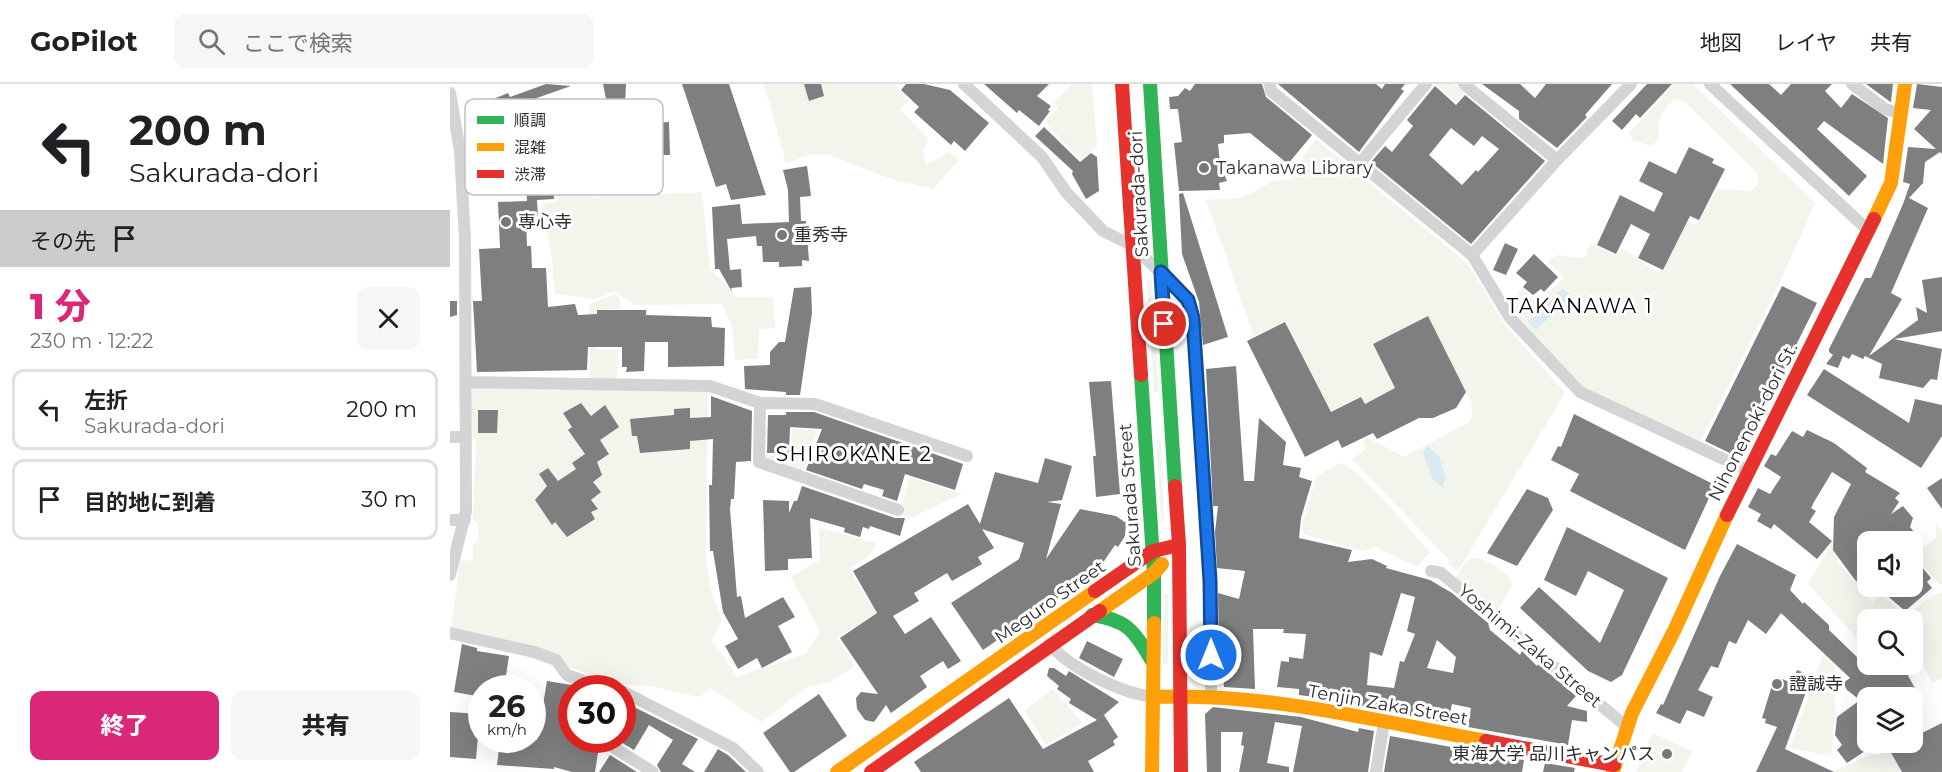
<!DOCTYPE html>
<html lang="ja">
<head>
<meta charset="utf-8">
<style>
  :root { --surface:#fff; --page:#f6f6f6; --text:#202124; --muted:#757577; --line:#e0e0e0; --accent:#db2777 }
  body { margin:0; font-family:Montserrat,"Noto Sans JP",sans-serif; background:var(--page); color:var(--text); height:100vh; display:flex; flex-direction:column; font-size:22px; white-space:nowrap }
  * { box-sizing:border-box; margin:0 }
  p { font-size:20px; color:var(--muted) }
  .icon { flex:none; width:33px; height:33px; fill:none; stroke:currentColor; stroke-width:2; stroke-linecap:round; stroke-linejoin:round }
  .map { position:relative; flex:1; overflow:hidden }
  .panel { display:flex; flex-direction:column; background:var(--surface); width:450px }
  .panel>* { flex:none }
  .guide { background:#fff; color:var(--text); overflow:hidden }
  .fabs { position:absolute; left:1407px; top:447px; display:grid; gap:12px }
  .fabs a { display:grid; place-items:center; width:66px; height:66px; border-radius:12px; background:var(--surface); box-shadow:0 6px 24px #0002; font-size:30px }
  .speed { position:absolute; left:18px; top:591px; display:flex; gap:12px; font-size:30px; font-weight:700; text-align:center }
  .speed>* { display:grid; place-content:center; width:78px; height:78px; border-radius:50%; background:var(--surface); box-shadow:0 6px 24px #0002; line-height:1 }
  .speed small { font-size:15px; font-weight:400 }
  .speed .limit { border:9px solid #d22; background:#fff; color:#111 }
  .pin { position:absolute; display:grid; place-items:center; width:51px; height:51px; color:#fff; margin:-26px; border:3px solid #fff; border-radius:50%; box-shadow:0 2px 6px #0007 }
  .me { position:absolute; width:66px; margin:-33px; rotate:0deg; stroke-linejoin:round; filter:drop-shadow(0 0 4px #0008) }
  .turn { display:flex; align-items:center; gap:21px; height:126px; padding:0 30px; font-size:27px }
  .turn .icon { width:78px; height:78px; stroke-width:2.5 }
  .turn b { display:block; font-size:42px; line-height:51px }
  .then { display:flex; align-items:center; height:57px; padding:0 30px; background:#0003; gap:12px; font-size:22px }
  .round { display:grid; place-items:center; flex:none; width:63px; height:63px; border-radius:12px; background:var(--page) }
  .overview { display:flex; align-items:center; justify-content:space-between; height:102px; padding:0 30px }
  h1 { font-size:36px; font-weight:800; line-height:45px; color:var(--accent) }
  .button { display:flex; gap:12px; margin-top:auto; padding:12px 30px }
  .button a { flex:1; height:69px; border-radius:12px; background:var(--accent); color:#fff; font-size:24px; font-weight:800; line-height:69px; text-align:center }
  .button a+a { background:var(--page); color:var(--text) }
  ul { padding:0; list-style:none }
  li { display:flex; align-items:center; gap:18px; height:81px; margin:0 12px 9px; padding:0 18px; border:3px solid var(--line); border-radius:12px }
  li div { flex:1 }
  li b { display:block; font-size:22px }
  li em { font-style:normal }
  header { display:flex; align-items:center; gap:36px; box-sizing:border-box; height:84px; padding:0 30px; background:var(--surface); border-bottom:2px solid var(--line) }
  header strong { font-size:28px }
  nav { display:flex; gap:33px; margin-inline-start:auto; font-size:21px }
  .search { width:420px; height:54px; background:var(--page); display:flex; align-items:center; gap:15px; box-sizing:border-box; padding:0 21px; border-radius:12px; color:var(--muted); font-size:22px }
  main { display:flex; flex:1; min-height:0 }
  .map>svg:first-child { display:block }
</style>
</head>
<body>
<header>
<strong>GoPilot</strong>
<div class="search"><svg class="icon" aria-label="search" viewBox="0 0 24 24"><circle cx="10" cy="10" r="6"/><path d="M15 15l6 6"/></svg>ここで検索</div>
<nav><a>地図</a><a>レイヤ</a><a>共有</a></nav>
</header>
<main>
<section class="panel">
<div class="guide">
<div class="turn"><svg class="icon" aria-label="left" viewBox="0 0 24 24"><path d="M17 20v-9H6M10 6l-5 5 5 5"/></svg><div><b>200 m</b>Sakurada-dori</div></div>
<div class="then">その先<svg class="icon" aria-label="arrive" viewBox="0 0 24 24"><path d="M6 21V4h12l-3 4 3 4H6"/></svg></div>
</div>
<div class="overview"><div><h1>1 分</h1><p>230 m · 12:22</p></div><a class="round"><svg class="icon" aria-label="close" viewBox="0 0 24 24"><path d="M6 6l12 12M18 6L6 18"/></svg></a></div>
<ul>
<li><svg class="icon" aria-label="left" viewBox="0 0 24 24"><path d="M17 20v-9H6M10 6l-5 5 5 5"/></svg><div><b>左折</b><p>Sakurada-dori</p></div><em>200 m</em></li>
<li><svg class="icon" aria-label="arrive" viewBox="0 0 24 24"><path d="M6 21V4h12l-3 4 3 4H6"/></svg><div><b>目的地に到着</b></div><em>30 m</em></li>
</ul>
<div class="button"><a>終了</a><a>共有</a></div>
</section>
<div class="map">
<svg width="1492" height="688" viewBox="0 0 1492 688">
  <rect width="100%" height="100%" fill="#fff"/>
  <path fill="#f1f5ec" d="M314 0H445L459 17 450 25 478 55 473 68 476 81 499 68 509 76 483 105 441 95 380 71 362 70 336 79Z
    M622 0H642L647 63 630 75 595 38 608 24 604 19Z
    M986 0H1003L1014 9 1006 18Z
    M1224 0H1243L1365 119 1330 198 1251 357 1132 306 1057 222 1072 204 1087 218 1114 194 1098 177 1107 171 1129 174 1138 171 1136 168 1141 159 1166 172 1171 164C1185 170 1193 181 1208 188L1213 186 1238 137 1246 141 1268 105 1301 107 1308 100 1307 89 1234 17 1225 15C1212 26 1206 37 1209 54L1202 62 1183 56 1179 49Z
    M119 50 141 113 252 108 260 185 287 213H323L325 244 309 245 308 275 285 276 282 242 272 220 185 221 164 207 146 215 105 210 102 176 92 121 109 116 104 86 57 88 52 80Z
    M866 55 1018 180 1055 241 1115 309 1008 487 998 480 999 476 902 375 916 365 912 358 918 354 954 373 1019 338 1022 333 1021 317 978 233 923 260 945 304 915 320 911 313 881 328 836 238 804 252 756 116 789 114 801 110 823 97 844 95 845 84Z
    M702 196 709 307 704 308 697 197Z
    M165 210 170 215V225L146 226V265L168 266 167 295H140L139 220Z
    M22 303 258 307 256 471 260 504 272 535 262 556 287 593 355 570 370 548 341 493 370 476 369 444 426 459 420 471 399 485 426 529 387 554 405 582 379 599 357 603 311 638 261 604 249 613 201 602 167 601 119 583 103 571 1 546 10 477 23 476V460L28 458V439L23 436 26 356 22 352Z
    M342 345 367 346 352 390 314 376 315 371H341Z
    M711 355 714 438H711L707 356Z
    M890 379C909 383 964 451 980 468L967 483 926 463 912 467 853 450V437L867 392Z
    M459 393 512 410 460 434 450 430Z
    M1486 439 1492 447V500L1490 501 1464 471 1486 454Z
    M1382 459 1392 468 1388 479 1422 518 1432 511 1450 528 1439 535 1418 536 1417 549 1408 555 1358 500Z
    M1025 474C1036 475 1061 490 1062 501L1047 527 1005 494 1016 477Z
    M1492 508V594L1482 599 1463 562 1462 536 1452 535 1476 516Z
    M714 510H718V580H713Z
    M1373 571 1384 581 1385 627 1381 672 1340 664Z
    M603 605 633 639 596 661 575 626Z
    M1202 649 1242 667 1232 688H1186Z
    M1446 659 1445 675 1451 688H1381L1419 671H1429Z"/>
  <path fill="#dae9f2" d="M1113 204 1121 212 1086 246 1078 238Z
    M977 362 989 372 996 394 992 403 983 396 973 369Z"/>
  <path fill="#7f7f7f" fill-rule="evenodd" d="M96 0 121 2 81 16 156 15 153 0H176L174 44H155V48L127 49V45H119V37L97 46 99 54 64 66 66 71 41 80 43 103 22 105 20 83 29 82 17 48 18 34 39 25 36 18 58 9 60 13Z
    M232 0H279L316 111 281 116 276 100 266 103Z
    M354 0H371L374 12 359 17Z
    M456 0H474L500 6 539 39 515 67 504 57 501 61 464 28 469 23 451 6Z
    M534 0H599L587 12 601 22 598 26 600 27 589 42 569 26 567 29Z
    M745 0H812L816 13 862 51 838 80 800 49 774 51V59L768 60 770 80 777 97 769 99 770 106 729 107 724 59 732 58 728 25H720L719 13 728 12 735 4 740 7Z
    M828 0H926L932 5 935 0H955L951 5 954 7 909 68Z
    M1032 0H1070L1085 14 1096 0H1162L1135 31 1137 33 1107 64 1069 35V27Z
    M1197 0H1222L1190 34 1186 30 1172 46 1162 37Z
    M1280 0H1319L1331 11 1341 0H1382L1375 7 1391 24 1402 10 1438 34 1433 80 1374 37 1367 45 1417 92 1399 112Z
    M1416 0H1443L1441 18 1439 17Z
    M1467 0 1492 3V70L1490 68 1475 78 1473 99 1459 114 1478 124 1441 209 1452 215 1419 272 1468 236 1466 223 1477 229 1472 196 1492 193V247L1444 255 1492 265 1487 296 1481 295 1473 304 1429 294 1432 280 1415 272 1413 275 1402 270 1399 275 1393 272 1388 284 1376 280 1383 271 1379 268V265L1415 194H1421L1453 120 1460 100 1453 98 1458 63 1486 65 1464 45 1481 26 1463 24Z
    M985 2 1006 21 1015 11 1095 77 1021 160 921 78 935 62 942 68 963 42 957 36ZM1001 44 1024 62 1032 52 1049 65 1028 88 1026 86 1012 101 979 71Z
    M219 38 220 71H211V82L197 83 196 63H193V59H185L184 40Z
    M594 43 630 78 641 69 647 73 649 107 636 115 622 90 623 87 585 52Z
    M1239 63 1264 75 1262 79 1275 85 1249 136 1240 132 1213 186 1188 174 1200 150 1181 140 1166 170 1147 161 1170 111 1204 128 1213 109 1189 97 1199 77 1226 90Z
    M357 82 361 112 350 113 351 137H356L359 177 352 176V182L329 183V178H313L312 162H307L306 152 277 155 280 186 291 185 292 203 281 204 282 208 269 185H265L262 123 290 120 292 140 339 138 338 106 333 86Z
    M103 92 104 115 87 116 88 133 76 134 77 162H81L82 184H96L98 223 125 220 128 231 147 230V226H196V231L261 233 262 243 275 244 274 282 218 283V258H195L194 287 176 288 177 283H172V263H138L137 286 27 288 23 217H32L29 165 50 164 48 118 77 117 76 93Z
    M733 109 778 253 753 261 749 218 732 170 729 110Z
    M1055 159 1068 165 1056 191 1043 186Z
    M1084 170 1108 193 1094 208 1091 205 1083 211 1073 203 1077 198 1066 189Z
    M1332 202 1367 219 1290 374 1255 357Z
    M361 203 362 229 350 311H336V308L295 305 294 282 320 281V268L329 258H335L344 204Z
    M0 217H7V231L0 233Z
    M978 232 1016 308 1006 324 983 334H969L927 355 923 349 892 364 888 356 855 373 797 257 835 238 881 328 911 313 915 320 945 304 923 260Z
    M786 282 794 397H804L809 334 836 358 833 381 851 384 849 393 862 397 851 434 849 454 902 466 898 478 922 475 937 482 936 484 980 496 1002 509 1038 539 1040 546 1070 571 1072 567 1087 582 1088 580 1126 612 1117 622 1137 627V638L1122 636 1118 661 1018 643 1021 624 1002 620 998 639 942 628V626L872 616V614L849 611V605L827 603 831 577 839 578V573L853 575 856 550 833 549 834 545H803L805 605 774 603 772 572H769L768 509 789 515 795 487 767 484 765 448 768 422H763L756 285ZM951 509 965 513 957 547 965 550 954 578 950 577 944 604 917 601 920 568 932 572ZM987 556 1006 573 1003 589 977 584Z
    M1374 285 1459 339 1465 315 1492 321V352L1471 384 1357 311Z
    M661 297 670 410 646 413 643 372H646L639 298Z
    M261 312 302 327 301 377 286 378 284 415H281L280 425 287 513 291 512 295 534 333 513 345 533 328 542 342 568 312 584 307 574 288 585 275 562 288 555 273 528 263 467H260L259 401H262L263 355 240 357V365L190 369 187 352H182L180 335 224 331V325L240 324V334L261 333Z
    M131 319 141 332 155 321 169 343 150 356 159 370 147 378 152 391 143 398 151 408 141 416 148 425 141 428 145 435 117 453 105 438 102 441 85 416 97 402 89 390 98 384 108 397 126 385 122 379 135 370 118 346 122 343 113 329Z
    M28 326H48L47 349H28Z
    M336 328H364L513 380 505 406 455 390 447 417 432 412 434 406 414 400 412 405 356 386 372 345 340 343 339 369H317L318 331H336Z
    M1124 330 1265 401 1235 466 1120 407 1129 390 1101 376 1108 362 1111 363Z
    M1357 346 1384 359 1417 384 1415 388 1450 409 1445 414 1449 418 1441 430 1453 422 1463 434 1460 443 1472 458H1418V508L1405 496 1383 466 1384 433 1401 400 1382 388 1364 418 1361 424 1366 427 1359 438 1382 457 1367 475 1324 440 1321 445 1307 437 1311 430 1298 423 1308 404 1320 410 1331 393 1314 382 1321 370 1326 372 1342 347 1353 353Z
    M595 374 622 382 612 416 597 418 611 420 596 475 630 425 666 432 676 439 675 452 668 463 665 461 648 486 533 566 501 519 569 475 574 459 532 445 544 464 528 473 532 480 502 497 497 489 464 509 469 517 443 532 455 550 481 533 511 577 498 585 493 577 470 592 477 603 441 629 436 621 424 638 415 636 407 625 406 614 411 608 428 610 390 554 427 529 403 487 518 420 530 440 545 388 588 399Z
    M1492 394V425L1477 404Z
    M352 402 445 434H455L450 452 420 442 419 445 413 443 410 453 394 448 395 444 360 434 362 474 338 475V486L315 487 313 416 339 417V429L344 417H347Z
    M1077 405 1098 414 1103 426 1067 482 1037 469Z
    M1117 443 1218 494 1172 591 1161 598 1138 587 1070 524 1089 503 1150 559 1174 506 1138 487 1126 512 1094 496Z
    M1287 460 1346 491 1340 506 1353 520 1354 518 1379 541V546L1408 574 1418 569V580H1452L1470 614H1418V665L1397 679 1387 666 1392 661 1385 651 1387 633 1410 616 1397 606 1393 599 1400 594 1331 529 1316 550 1298 536 1286 560 1279 557 1268 584 1261 582 1248 606 1263 613 1254 633 1237 626 1230 640 1206 629 1211 620 1213 621 1270 492Z
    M1462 471 1481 494 1477 498 1482 504 1455 527 1426 502H1462Z
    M637 557 673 575 664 593 629 574Z
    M12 560 27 564V567L59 572 54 604H32V613L4 608Z
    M599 584H604L616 592 619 587 669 618 654 631 668 653 663 657 665 661 638 677 644 688H471L464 678 559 614 593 665 647 636 619 619 621 615 607 605 609 602 597 592Z
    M1347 586 1362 592 1335 665 1384 688H1306L1327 643 1315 639 1316 635 1312 634 1323 598 1330 601 1332 595 1342 599Z
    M97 597 122 601V656H150L145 688H122L104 683V685L47 681 50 656H87Z
    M369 610 397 652 344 688H340L313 649Z
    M172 617 248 655 232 680 245 688H211L207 681 223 656 199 641 184 666 169 657 172 656Z
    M763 623 851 633 908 648 909 644 924 647 918 688H843L852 642 825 638 817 679 839 683V688H789L794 662 791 661 793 648H771V688H757L755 630Z
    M0 628 30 630 26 675 0 673Z
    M1492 639V688H1452L1435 658H1462V654Z
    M940 652 1074 676 1072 688H934Z
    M268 665 278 671 296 688H254Z
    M160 671 187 688H149Z
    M1095 679 1125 684 1124 688H1093Z"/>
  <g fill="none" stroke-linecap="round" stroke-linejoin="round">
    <path stroke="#d4d4d4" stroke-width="12" d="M514 0 592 73 616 108 653 147 681 161 732 208 738 216 743 234 760 497 761 612
      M820 0 821 7 1022 171 1060 234 1130 308 1297 386
      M1014 0 1107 76
      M1260 0 1419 147
      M1402 0 1435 25 1442 27
      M0 9 10 67 15 156 16 427 0 491
      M910 79 976 0
      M1022 171 1107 76 1181 0
      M16 298 260 302 310 319 365 320 517 372
      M310 319 309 378 448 426
      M0 353H16
      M0 436H15
      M981 487 991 489 1177 643
      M0 549 84 568 106 576 117 591 153 604
      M600 560C620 585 672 609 703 613
      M172 607 283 664 308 688
      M158 660 203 688
      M926 688 934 638"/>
    <path stroke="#30b455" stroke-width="14" d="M700 0 725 402
      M691 291 704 489V539
      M642 531C678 536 684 547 702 577"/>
    <path stroke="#ff9f0a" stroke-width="14" d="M1424 135 1441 99 1455 0
      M650 527 704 489 712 480
      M703 613C815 608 927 637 1036 657
      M387 688 645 507
      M702 688 704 539
      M1163 688 1182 629 1225 545 1277 431"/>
    <path stroke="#e5322d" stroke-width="14" d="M672 0 691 291
      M725 402 729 461 731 688
      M1277 431 1424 135
      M645 507 703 467 729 461
      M1036 657 1164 681
      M421 688 650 527"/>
  </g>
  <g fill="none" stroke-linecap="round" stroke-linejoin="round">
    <g stroke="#114b97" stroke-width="15">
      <path id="route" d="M714 240 711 188 738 216 743 234 760 497 761 571"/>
    </g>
    <use href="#route" stroke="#1a73e8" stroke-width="10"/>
  </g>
  <g fill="#787878" stroke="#fff" stroke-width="2">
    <circle cx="754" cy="84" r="6"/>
    <circle cx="56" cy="138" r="6"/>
    <circle cx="332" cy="151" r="6"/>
    <circle cx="1327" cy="600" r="6"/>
    <circle cx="1217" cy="670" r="6"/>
  </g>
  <g text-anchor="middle" stroke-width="6" stroke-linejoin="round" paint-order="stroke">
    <g font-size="18" fill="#2f2f2f" stroke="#fff" text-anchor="start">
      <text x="766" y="90">Takanawa Library</text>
      <text x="68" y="144">専心寺</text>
      <text x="344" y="157">重秀寺</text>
      <text x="1339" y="606">證誠寺</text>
      <text x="1205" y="676" text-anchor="end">東海大学 品川キャンパス</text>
    </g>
    <g font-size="18" fill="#2f2f2f" stroke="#fff">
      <text transform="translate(689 110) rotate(-93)" y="6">Sakurada-dori</text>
      <text transform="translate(1303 338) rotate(-63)" y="6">Nihonenoki-dori St.</text>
      <text transform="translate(680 411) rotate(-94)" y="6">Sakurada Street</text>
      <text transform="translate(600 518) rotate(-35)" y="6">Meguro Street</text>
      <text transform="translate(1080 562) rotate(40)" y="6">Yoshimi-Zaka Street</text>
      <text transform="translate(938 621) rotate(10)" y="6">Tenjin Zaka Street</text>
    </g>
    <g font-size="20" letter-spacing="1.5" fill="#000" stroke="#fff">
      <text x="1130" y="229">TAKANAWA 1</text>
      <text x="404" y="377">SHIROKANE 2</text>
    </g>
  </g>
  <rect x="15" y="15" width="198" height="96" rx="9" fill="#fff" stroke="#c1c1c1" stroke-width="1.5"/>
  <rect x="27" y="32" width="27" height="8" fill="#30b455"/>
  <rect x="27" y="59" width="27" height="8" fill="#ff9f0a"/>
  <rect x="27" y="86" width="27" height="8" fill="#e5322d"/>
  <g font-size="16" fill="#2f2f2f">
    <text x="64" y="42">順調</text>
    <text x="64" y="69">混雑</text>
    <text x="64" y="96">渋滞</text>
  </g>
</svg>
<div class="fabs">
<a><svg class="icon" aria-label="sound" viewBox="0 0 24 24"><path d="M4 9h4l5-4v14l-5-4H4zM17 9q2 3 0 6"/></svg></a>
<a><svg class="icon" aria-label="search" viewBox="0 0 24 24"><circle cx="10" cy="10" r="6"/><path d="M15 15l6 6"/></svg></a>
<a><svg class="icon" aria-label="layers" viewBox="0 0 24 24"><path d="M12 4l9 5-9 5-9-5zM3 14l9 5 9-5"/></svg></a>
</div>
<div class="speed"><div>26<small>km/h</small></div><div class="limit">30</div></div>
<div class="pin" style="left:714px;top:240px;background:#d93025"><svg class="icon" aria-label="arrive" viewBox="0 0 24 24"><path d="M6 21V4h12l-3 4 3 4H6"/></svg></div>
<svg class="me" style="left:761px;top:571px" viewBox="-20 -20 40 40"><circle r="17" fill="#1a73e8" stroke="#fff" stroke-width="3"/><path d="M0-11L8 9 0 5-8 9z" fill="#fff"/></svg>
</div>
</main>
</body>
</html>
